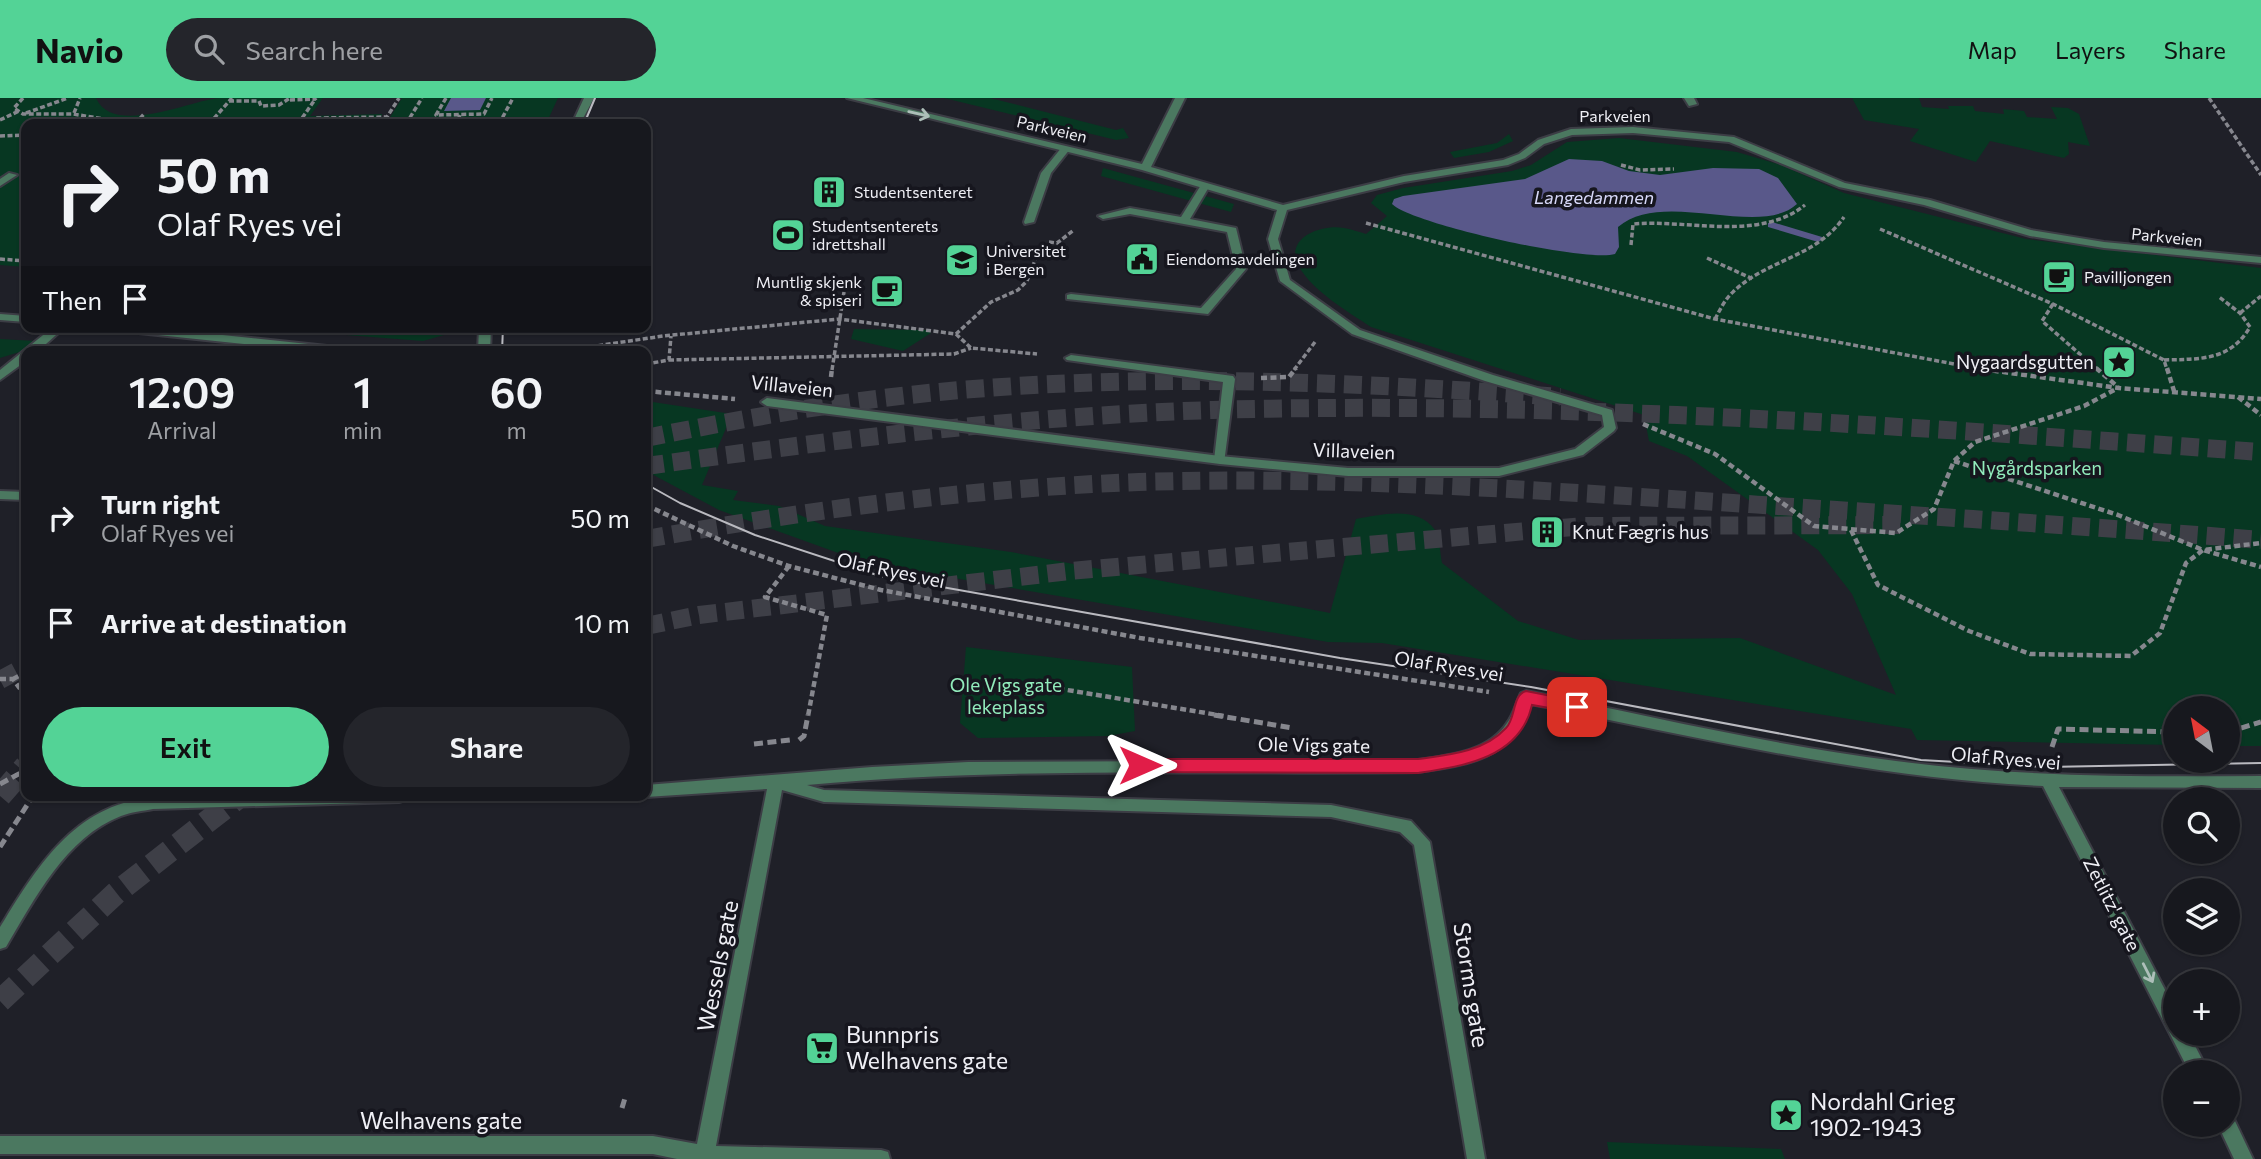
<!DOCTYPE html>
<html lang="en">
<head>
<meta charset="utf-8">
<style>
  :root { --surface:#17181e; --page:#24252b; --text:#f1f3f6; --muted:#9ea0a4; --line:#36373c; --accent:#53d396 }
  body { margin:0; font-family:Commissioner,sans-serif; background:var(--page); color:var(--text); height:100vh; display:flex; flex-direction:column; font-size:26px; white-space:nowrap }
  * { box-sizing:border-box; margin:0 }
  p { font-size:23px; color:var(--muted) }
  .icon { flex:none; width:38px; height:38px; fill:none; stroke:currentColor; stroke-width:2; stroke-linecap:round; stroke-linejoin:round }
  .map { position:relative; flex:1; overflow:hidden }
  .details { position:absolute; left:21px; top:248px; width:630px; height:455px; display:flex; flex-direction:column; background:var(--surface); border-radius:14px; box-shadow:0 2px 5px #0004,0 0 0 2px var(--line) }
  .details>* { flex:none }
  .guide { position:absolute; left:21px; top:21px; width:630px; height:214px; border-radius:14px; box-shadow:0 2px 5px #0004,0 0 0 2px var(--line); background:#17181e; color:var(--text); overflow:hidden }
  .needle { width:46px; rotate:328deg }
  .buttons { position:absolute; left:2163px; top:598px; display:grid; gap:14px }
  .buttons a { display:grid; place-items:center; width:77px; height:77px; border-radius:50%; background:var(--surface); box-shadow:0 2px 5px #0004,0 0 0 2px var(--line); font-size:35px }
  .pin { position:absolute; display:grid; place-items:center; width:60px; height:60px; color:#fff; margin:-30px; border-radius:14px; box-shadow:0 4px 10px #0006 }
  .me { position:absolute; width:77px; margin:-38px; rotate:90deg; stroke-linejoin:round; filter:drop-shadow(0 0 5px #0008) }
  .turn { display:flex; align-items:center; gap:24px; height:147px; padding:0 21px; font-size:32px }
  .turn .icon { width:91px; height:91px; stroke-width:2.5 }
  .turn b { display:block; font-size:49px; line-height:60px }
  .then { display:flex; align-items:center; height:66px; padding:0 21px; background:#0003; gap:14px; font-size:26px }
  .eta { display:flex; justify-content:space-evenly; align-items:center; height:119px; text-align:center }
  .eta b { font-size:42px; font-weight:600; line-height:49px }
  .cta { display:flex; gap:14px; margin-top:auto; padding:14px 21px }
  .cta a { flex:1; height:80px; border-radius:42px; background:var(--accent); color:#111; font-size:28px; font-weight:600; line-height:80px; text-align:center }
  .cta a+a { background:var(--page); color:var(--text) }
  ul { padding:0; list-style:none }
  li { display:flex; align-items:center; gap:21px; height:105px; padding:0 21px }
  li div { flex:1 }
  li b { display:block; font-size:26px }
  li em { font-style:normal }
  header { display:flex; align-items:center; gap:42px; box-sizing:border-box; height:98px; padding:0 35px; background:var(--accent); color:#111 }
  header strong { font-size:33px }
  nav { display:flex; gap:38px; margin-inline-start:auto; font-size:24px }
  .search { width:490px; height:63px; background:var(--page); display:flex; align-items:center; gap:18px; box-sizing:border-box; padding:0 24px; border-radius:38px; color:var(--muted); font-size:26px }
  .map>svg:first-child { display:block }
</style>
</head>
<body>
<header>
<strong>Navio</strong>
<div class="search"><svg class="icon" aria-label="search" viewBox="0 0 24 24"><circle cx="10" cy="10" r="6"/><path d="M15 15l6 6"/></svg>Search here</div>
<nav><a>Map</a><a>Layers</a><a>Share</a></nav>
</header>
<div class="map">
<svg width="2261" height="1061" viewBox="0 0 2261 1061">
  <rect width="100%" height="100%" fill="#1f2028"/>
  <path fill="#073722" d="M0 0H96C113 39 192 2 219 0 253 0 288 0 323 0L310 18 382 16 381 21H389L402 0H558L546 26H26V169L0 167Z
    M944 0H990L1116 32 1123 30 1129 40 1116 42Z
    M1852 0H1919L1922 9 1949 11 1948 8H1973L1975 13 2004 16 2003 11 2024 13 2027 19 2057 21 2051 9 2068 10 2079 16 2090 48 2068 44 2069 56 2064 60 1990 43 1976 64 1910 43 1919 31 1864 22Z
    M1509 36 1513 43 1489 54 1454 60 1450 54 1497 45Z
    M1619 40 1737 54 1781 67 1844 95 2026 141 2261 170V648H2228V611H2175V647L1917 642 1911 631 1382 545 1328 544 866 465 719 412 646 373V303L732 316 702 387 738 393 733 402 779 408 825 428 1011 454 1330 515 1356 421C1381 417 1417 407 1435 432 1440 440 1440 456 1442 465L1518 523 1579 542 1740 540 1896 597 1852 496 1818 452 1687 358 1649 343 1644 317 1371 229C1347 213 1314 194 1299 169 1283 140 1321 126 1344 130 1351 131 1359 134 1366 136L1387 118 1371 105 1377 97 1403 90 1512 73 1531 67 1567 44Z
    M1103 70 1234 106 1231 114 1101 78Z
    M244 229H453L444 237 423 243Z
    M854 231 926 232 931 235 903 253 851 241Z
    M0 241 36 243 26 252 0 260Z
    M966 549 1132 569 1135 633 1108 638 978 640 960 625Z
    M1607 1044 1781 1051 1785 1061H1610Z"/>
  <path fill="#59588a" d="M451 0H486L480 12 444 13Z
    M1569 61 1602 63 1629 73 1660 77 1713 70 1759 71 1778 80 1797 106C1759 141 1663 90 1618 129L1619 149 1615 156C1587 165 1412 126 1392 106L1394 101 1403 98 1525 81Z"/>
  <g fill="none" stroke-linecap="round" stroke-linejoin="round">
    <path fill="#59588a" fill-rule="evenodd" d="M1772 124 1822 139 1824 141 1818 144 1768 129V125Z"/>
    <path stroke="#3e3f47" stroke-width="18" stroke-dasharray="18 9" stroke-linecap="butt" d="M646 340C759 317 872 298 987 290 1178 276 1369 285 1560 299
      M646 368C834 342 1023 318 1213 312 1563 302 1912 329 2261 354
      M646 441C809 412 973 390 1139 384 1338 378 1535 392 1733 405 1909 417 2085 428 2261 442
      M646 528 699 517 1070 473 1584 428 1902 427
      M0 582 26 568"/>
    <path stroke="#3e3f47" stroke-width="23" stroke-dasharray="23 11" stroke-linecap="butt" d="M0 698 26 668
      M0 903 116 795 240 698"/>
    <g stroke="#3c3d45" stroke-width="4">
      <path id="service" d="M1062 49 1070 51 1051 75 1034 124 1025 126 1024 124 1041 75Z
        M9 75 17 77 0 88V81Z
        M1201 87 1209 89 1190 121 1236 130 1246 171 1208 216 1067 201V197L1071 196 1201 210 1236 171 1227 134 1130 116 1103 121 1098 118 1130 110 1181 119Z
        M53 229H65L37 254H26V263L0 282V272Z
        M257 241 263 244 253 254H240Z
        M1071 257 1233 278 1235 281 1224 365 1220 366 1214 362 1223 284 1067 262 1065 260Z
        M0 393 26 394V402L0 401Z"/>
    </g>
    <g stroke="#3c3d45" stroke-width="4">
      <path id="minor" d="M584 0H594L580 26H572Z
        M847 0H863L1142 66 1175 0H1185L1151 69 1283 107 1404 78 1503 62 1519 56 1538 42 1571 31 1633 29 1734 39 1845 85 1930 102 2031 132 2104 144 2261 159V165L2104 150 2030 138 1924 107 1839 89 1729 44 1633 35 1572 37 1544 46 1525 60 1508 67 1404 84 1287 112 1278 141 1290 182 1360 232 1493 277 1612 312 1616 330 1614 333 1583 357 1499 378H1348L1220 366 767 308 761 304 767 300 1220 358 1348 370H1499L1575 351 1604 329 1602 317 1485 283 1352 236 1280 183 1268 141 1277 112 1142 72Z
        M1684 0H1694L1697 6 1689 8Z
        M0 216 26 218V224L0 222Z
        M105 229H146L327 248 405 251 411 254H320L110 232Z
        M479 229H491L490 254H478Z
        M1526 593C1649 618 1771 647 1896 663 2017 679 2139 679 2261 678V690L2059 689 2175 911V936H2189L2209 975H2190L2043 688C1870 680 1701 640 1531 606 1512 661 1469 667 1418 674 1214 677 1010 668 807 687L824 692 1331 707 1411 723 1430 744 1485 1061H1467L1414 747 1400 734 1331 719 824 704 782 692 716 1048 881 1052 888 1054 890 1061H677L653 1056H0V1038H653L697 1046 767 691 646 699 643 698H646V687L872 669 968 664 1418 662C1450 657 1488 654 1507 625 1514 616 1516 605 1521 595Z
        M166 698H407L405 702 399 704 153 711C143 713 131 714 121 718 66 739 34 802 6 849L0 851V829L5 821C45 756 83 701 166 698Z
        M2228 1018 2234 1021 2253 1061H2234L2218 1027H2228Z"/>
    </g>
    <path stroke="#86878e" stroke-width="3.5" stroke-dasharray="5 2.5" stroke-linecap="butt" d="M23 0 14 10 23 16H73L135 26
      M446 0 436 17 484 16 492 0
      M2209 0 2261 77
      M290 2 316 1
      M229 3H259
      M259 3 261 8 279 7 290 0
      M26 15 68 0
      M74 15 80 0
      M0 22 19 13
      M135 26 144 16
      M209 26 232 0
      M298 26 316 0
      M312 26 316 20 387 19 399 0
      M406 26 422 0
      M455 26 460 17
      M499 26 513 0
      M0 38 26 37
      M1621 67 1640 72 1674 71
      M1366 125 1715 221 1986 272
      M1880 131 2053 206 2164 262 2167 272
      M1049 144 1057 145 1074 132
      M1631 147 1633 126C1687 121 1759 144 1805 107
      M1707 160 1753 181
      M0 161 26 163
      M2053 206 2042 223 2098 272
      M2240 215 2261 198
      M1715 221C1720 212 1725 201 1733 194 1767 161 1816 160 1844 119
      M956 236 971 250 1037 256
      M576 251 663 238 839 221 956 236 991 204 1018 192 1027 183 1039 152
      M520 253H577
      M669 262 954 256 971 250
      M2164 262C2200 261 2230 263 2250 229L2240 215 2219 199
      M646 266 669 262 671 238
      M832 272 844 194
      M1294 272 1315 244"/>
    <path stroke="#86878e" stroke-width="4.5" stroke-dasharray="6 3.5" stroke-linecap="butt" d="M1974 270 2119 290 2261 301
      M2096 270 2118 289
      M2167 270 2174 293
      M831 279 832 270
      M1261 280 1289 279 1296 270
      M646 293 735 301
      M2238 299 2261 317
      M1643 326 1715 356 1814 428 1896 435 1934 411 1954 363 1975 344 2084 308 2118 290
      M1954 363 2118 417 2203 452 2261 469
      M646 407 733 448 789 468 881 492 1140 540 1489 594
      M1851 432 1878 487 1969 533 2030 556 2131 558 2160 535 2186 465 2203 452 2261 445
      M789 468 765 499 827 517 808 618
      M0 581H13L26 599
      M13 581 26 574
      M1049 589 1224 618"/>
    <path stroke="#86878e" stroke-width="5" stroke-dasharray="9 4.5" stroke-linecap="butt" d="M1214 617 1293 630
      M2228 634 2261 624
      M799 642 804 638 808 617
      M754 646 790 642
      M2052 649 2058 631 2175 634
      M0 686 26 672
      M0 749 33 698
      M622 1010 625 1000"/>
    <use href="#service" fill="#4b7860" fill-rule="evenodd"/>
    <use href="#minor" fill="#4b7860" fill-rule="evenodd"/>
    <path stroke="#babac0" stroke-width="2" d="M584 26 595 0
      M502 254 503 229
      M646 386 680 405 755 437 880 478 1340 560 1531 589 1921 662 2046 669 2261 665"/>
  </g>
  <defs><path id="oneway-shaft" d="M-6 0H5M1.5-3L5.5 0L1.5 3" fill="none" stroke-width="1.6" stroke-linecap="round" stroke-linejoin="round" transform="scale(1.75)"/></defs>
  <g stroke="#adbfb9">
    <use href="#oneway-shaft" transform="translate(919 16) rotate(13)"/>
    <use href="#oneway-shaft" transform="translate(2148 875) rotate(63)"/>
  </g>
  <path fill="#e11d48" stroke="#92132f" stroke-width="2" d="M1526 593 1577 603 1585 609 1577 615 1532 607C1520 660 1464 668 1418 675L1140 674 1132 667 1140 661H1418C1448 657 1484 654 1506 630 1516 620 1512 597 1526 593Z"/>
  <defs>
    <g id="building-square" transform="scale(1.75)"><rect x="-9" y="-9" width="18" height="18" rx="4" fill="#53d396" stroke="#16161e"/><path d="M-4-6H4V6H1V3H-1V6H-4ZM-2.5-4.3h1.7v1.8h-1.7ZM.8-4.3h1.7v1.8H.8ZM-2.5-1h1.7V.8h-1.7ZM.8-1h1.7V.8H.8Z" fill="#111"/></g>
    <g id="stadium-square" transform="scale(1.75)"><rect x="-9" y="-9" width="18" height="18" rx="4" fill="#53d396" stroke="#16161e"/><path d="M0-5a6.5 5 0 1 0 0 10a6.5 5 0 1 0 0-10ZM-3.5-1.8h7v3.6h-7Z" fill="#111"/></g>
    <g id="civic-square" transform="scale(1.75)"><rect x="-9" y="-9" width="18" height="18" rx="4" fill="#53d396" stroke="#16161e"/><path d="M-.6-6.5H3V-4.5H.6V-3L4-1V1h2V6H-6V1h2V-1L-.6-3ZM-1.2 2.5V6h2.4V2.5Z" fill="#111"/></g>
    <g id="university-square" transform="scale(1.75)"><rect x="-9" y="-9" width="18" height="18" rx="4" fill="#53d396" stroke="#16161e"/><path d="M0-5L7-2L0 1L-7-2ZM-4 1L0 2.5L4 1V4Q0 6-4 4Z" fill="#111"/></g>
    <g id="cafe-square" transform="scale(1.75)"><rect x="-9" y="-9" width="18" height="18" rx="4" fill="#53d396" stroke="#16161e"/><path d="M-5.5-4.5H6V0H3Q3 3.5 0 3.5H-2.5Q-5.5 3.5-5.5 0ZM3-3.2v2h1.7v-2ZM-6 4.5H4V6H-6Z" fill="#111"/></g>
    <g id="sight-square" transform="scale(1.75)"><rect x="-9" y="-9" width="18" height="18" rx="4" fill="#53d396" stroke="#16161e"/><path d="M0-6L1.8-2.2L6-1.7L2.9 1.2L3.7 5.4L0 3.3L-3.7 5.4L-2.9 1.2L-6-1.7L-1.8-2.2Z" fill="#111"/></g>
    <g id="supermarket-square" transform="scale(1.75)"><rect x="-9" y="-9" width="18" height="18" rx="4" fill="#53d396" stroke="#16161e"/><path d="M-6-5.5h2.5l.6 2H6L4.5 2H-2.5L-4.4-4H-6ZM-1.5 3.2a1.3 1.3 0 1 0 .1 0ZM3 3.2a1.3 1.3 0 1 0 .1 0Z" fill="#111"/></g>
  </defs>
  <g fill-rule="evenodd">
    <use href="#building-square" x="829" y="94"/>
    <use href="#stadium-square" x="788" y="137"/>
    <use href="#civic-square" x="1142" y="161"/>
    <use href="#university-square" x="962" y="162"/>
    <use href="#cafe-square" x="2059" y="179"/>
    <use href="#cafe-square" x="887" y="193"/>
    <use href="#sight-square" x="2119" y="264"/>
    <use href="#building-square" x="1547" y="434"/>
    <use href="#supermarket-square" x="822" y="950"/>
    <use href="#sight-square" x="1786" y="1017"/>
  </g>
  <g text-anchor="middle" stroke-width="7" stroke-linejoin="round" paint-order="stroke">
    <g font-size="16" fill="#efeff5" stroke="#16161e">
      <text x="1615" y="24">Parkveien</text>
      <text transform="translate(1052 31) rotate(13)" y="6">Parkveien</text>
      <text transform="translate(2167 139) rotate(6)" y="6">Parkveien</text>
    </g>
    <g font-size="16" fill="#efeff5" stroke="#16161e" text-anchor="start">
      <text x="854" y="100">Studentsenteret</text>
      <text x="812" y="134">Studentsenterets<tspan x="812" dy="18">idrettshall</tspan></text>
      <text x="986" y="159">Universitet<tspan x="986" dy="18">i Bergen</tspan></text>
      <text x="1166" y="167">Eiendomsavdelingen</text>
      <text x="2084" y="185">Pavilljongen</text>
      <text x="862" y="190" text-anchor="end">Muntlig skjenk<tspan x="862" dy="18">&amp; spiseri</tspan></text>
    </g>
    <g font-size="18" font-style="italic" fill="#d8d9f9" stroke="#16161e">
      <text x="1594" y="106">Langedammen</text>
    </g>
    <g font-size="19" fill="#efeff5" stroke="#16161e" text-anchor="end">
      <text x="2094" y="271">Nygaardsgutten</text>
      <text x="1572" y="441" text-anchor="start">Knut Fægris hus</text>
    </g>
    <g font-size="19" fill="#efeff5" stroke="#16161e">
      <text transform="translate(792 288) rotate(6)" y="7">Villaveien</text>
      <text transform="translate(1354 353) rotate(2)" y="7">Villaveien</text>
      <text transform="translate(891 472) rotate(12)" y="7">Olaf Ryes vei</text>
      <text transform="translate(1449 568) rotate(9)" y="7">Olaf Ryes vei</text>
      <text transform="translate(1314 647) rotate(1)" y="7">Ole Vigs gate</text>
      <text transform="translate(2006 660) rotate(5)" y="7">Olaf Ryes vei</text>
      <text transform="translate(2112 806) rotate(63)" y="7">Zetlitz' gate</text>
    </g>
    <g font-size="19" fill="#92ecbc" stroke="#16161e">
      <text x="2037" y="377">Nygårdsparken</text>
      <text x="1006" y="594">Ole Vigs gate<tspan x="1006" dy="22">lekeplass</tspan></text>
    </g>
    <g font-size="23" fill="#efeff5" stroke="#16161e">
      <text transform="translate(718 868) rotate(-79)" y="8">Wessels gate</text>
      <text transform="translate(1471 887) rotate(81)" y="8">Storms gate</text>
      <text x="441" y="1031">Welhavens gate</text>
    </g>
    <g font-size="23" fill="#efeff5" stroke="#16161e" text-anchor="start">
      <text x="846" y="945">Bunnpris<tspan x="846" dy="26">Welhavens gate</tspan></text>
      <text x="1810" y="1012">Nordahl Grieg<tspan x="1810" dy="26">1902-1943</tspan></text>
    </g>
  </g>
</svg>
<div class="buttons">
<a><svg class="needle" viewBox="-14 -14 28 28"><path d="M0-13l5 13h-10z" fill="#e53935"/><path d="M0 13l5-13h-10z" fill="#9ea0a4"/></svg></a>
<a><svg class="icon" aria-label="search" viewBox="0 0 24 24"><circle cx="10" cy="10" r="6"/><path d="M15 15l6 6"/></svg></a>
<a><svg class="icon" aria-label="layers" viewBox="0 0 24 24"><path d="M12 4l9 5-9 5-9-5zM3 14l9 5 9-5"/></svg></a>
<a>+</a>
<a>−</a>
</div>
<div class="pin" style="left:1577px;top:609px;background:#d93025"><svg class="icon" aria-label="arrive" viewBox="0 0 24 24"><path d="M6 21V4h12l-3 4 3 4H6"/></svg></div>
<svg class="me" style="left:1140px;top:667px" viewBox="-20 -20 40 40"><path d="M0-17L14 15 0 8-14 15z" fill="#e11d48" stroke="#fff" stroke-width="4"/></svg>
<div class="guide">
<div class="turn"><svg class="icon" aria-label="right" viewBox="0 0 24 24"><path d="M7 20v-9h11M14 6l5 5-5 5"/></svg><div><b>50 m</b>Olaf Ryes vei</div></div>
<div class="then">Then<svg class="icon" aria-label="arrive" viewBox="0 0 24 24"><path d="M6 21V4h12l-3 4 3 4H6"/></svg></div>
</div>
<section class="details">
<div class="eta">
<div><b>12:09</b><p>Arrival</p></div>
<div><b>1</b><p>min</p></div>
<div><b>60</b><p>m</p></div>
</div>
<ul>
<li><svg class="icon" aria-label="right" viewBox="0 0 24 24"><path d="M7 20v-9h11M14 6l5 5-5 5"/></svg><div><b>Turn right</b><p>Olaf Ryes vei</p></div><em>50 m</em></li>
<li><svg class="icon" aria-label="arrive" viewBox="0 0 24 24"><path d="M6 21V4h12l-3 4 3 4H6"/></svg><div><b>Arrive at destination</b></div><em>10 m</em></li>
</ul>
<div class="cta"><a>Exit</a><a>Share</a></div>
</section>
</div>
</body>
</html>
